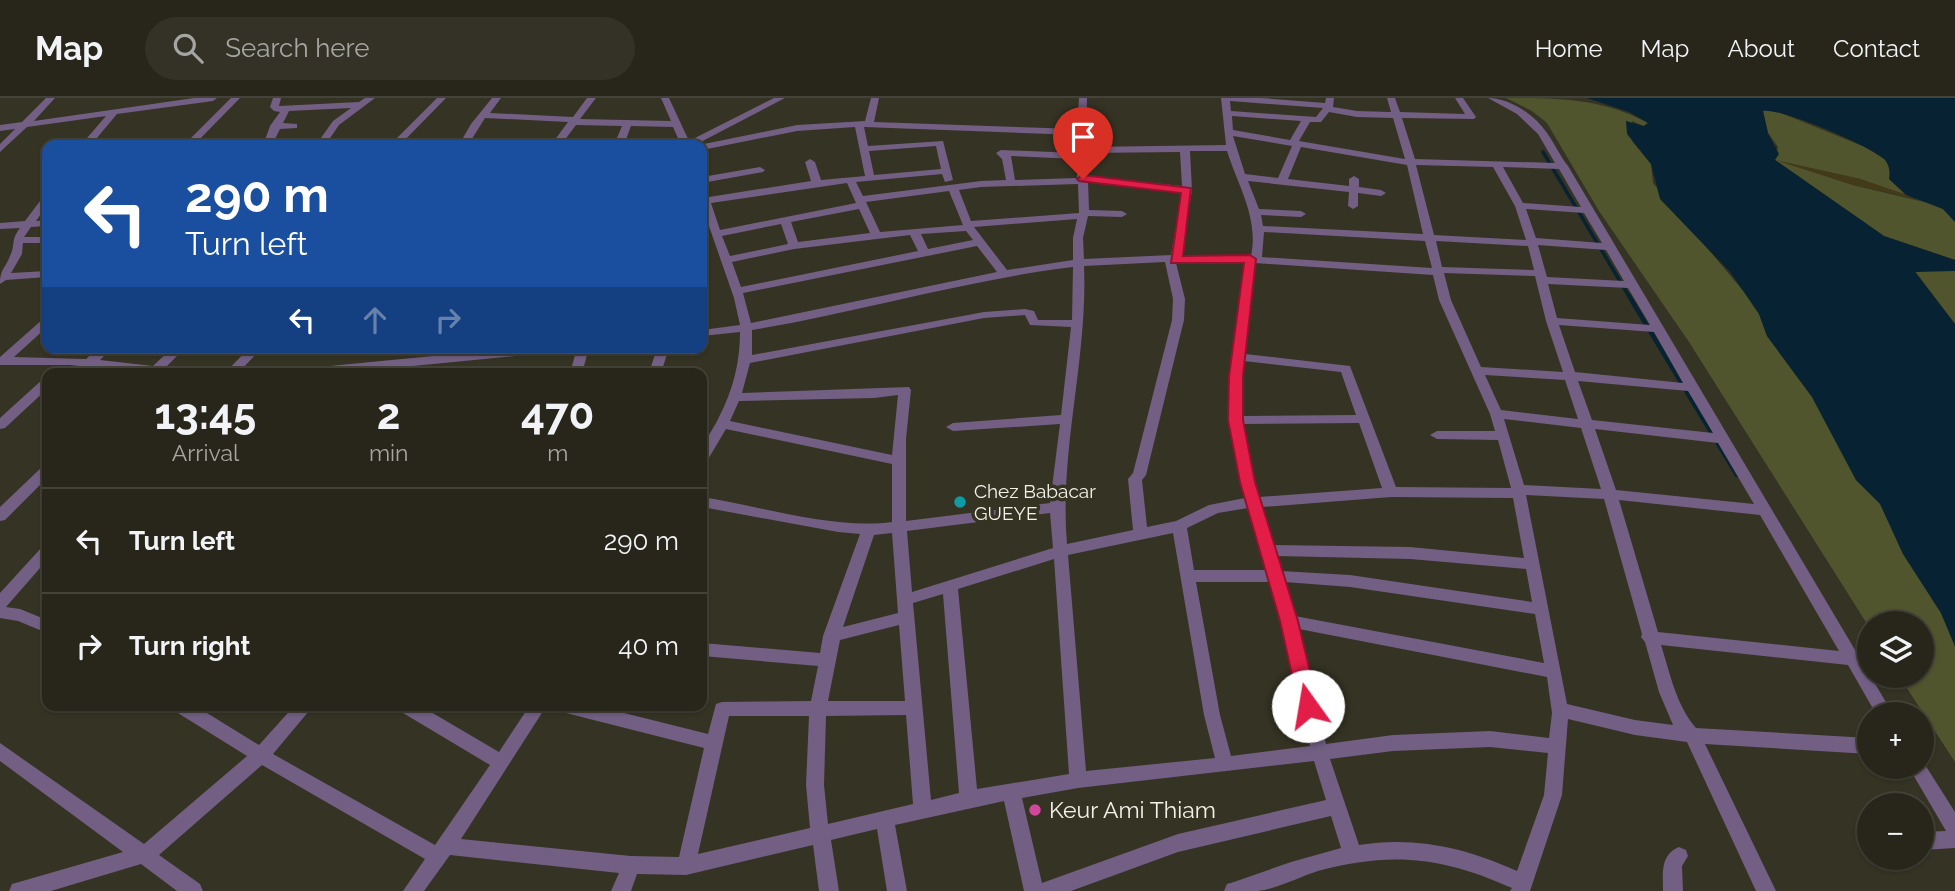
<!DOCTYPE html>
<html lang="en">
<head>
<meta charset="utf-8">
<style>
  :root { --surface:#28261a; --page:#343227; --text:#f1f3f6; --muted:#a5a5a2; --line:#444339 }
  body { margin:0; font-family:Raleway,sans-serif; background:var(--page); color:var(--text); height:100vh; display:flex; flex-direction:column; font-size:26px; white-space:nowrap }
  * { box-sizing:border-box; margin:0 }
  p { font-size:23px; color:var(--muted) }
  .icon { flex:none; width:38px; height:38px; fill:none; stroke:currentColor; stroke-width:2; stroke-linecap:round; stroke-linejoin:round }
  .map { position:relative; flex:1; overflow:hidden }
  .sheet { position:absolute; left:42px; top:270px; width:665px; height:343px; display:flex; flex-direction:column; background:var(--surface); border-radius:14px; box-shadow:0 2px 5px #0004,0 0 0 2px var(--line) }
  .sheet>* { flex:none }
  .guide { position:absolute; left:42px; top:42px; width:665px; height:214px; border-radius:14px; box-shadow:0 2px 5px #0004,0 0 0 2px var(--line); background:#1a4fa0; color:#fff; overflow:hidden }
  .tools { position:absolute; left:1857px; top:513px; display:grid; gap:14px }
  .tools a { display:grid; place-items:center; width:77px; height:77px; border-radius:50%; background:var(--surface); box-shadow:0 2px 5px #0004,0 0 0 2px var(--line); font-size:35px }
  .pin { position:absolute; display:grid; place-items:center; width:60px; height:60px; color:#fff; margin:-72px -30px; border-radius:50% 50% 50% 0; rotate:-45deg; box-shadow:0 0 7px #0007 }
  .pin .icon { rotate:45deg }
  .me { position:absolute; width:77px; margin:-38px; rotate:347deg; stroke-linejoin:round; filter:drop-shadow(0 0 5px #0008) }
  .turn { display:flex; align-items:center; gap:24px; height:147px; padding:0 28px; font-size:32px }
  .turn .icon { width:91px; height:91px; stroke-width:2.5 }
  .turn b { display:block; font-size:49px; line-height:60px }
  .lanes { display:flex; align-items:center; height:66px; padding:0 28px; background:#0003; justify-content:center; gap:35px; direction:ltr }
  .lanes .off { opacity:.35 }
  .eta { display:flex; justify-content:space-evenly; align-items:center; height:119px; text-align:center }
  .eta b { font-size:42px; font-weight:700; line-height:49px }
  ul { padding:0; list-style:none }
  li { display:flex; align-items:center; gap:21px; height:105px; padding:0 28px; border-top:2px solid var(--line) }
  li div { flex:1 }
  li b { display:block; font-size:26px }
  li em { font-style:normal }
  header { display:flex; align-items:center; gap:42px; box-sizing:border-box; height:98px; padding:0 35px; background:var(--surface); border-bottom:2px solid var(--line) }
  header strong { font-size:33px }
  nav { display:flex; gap:38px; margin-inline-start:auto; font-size:24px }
  .search { width:490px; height:63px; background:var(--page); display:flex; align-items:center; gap:18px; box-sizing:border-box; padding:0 24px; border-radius:38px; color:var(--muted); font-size:26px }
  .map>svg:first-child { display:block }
</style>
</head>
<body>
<header>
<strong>Map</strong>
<div class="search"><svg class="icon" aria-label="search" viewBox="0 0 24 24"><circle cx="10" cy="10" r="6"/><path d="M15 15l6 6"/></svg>Search here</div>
<nav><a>Home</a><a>Map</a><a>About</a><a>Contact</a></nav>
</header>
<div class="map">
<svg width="1955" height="793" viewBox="0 0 1955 793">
  <rect width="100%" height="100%" fill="#353323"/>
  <path fill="#51552d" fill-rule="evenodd" d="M1506 0C1559 0 1601 0 1648 25L1643 28 1632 23V43L1651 66 1653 85 1744 194 1759 216 1767 238 1812 299 1856 382 1880 405 1903 456 1941 515 1955 549V664L1899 578H1922V525H1869V529L1689 244 1599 113 1547 25 1532 13Z
    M1771 11 1865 49 1886 62 1890 73 1928 104 1943 111 1955 124V162L1884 138 1775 62 1778 49 1768 35 1763 13ZM1783 64 1860 81 1924 104 1853 87Z
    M1933 172 1955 173V226L1915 173Z"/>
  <path fill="#423a19" d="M1775 62 1860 81 1928 104 1853 87Z"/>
  <path fill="#072333" d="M1587 0H1955V124L1943 111 1906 97 1889 81C1890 74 1890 67 1884 61 1870 48 1779 9 1763 13L1768 35 1779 56 1775 62 1884 138 1955 162V173L1915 174 1955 226V548L1941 515 1903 456 1880 406 1856 382 1812 299 1767 238 1759 216 1744 194 1730 174 1660 101 1651 66 1627 36 1626 23 1644 28 1648 25 1629 14Z"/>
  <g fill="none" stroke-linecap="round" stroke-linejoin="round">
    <path stroke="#072333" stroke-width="3.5" d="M1543 54 1630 200"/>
    <path stroke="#072333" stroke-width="4.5" d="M1629 198 1737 377"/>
    <path fill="#725f83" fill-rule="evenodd" d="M46 0H55L34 23 194 0H217L213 3 117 16 91 47H81L106 18 27 29 0 54V46L15 31 0 33V27L22 24Z
      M231 0H240L194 47H184Z
      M273 0H281L279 8 359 4 365 0H375L339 27 326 46 318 44 333 23 351 10 289 13 283 25 297 26V30L280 31 272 47H241L246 44 265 42 270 28 280 14 274 13 270 9Z
      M437 0H446L400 47H390Z
      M492 0H501L490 15 573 19 587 0H596L580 21 671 23 661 0H669L689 43 774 0H785L695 47H681L673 29 631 28 624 47H614L622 28 576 27 561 47H551L568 24 485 20 470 44 476 47 480 44H514L519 47H462L460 45 471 26Z
      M871 0H879L874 24 1077 31 1079 0H1087L1086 49 1226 47 1221 0H1261L1325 5 1326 0H1334L1333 9 1357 13 1391 14 1387 0H1395L1400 14 1465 16 1455 0H1463L1476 19 1474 21 1402 20 1415 61 1555 65 1538 36 1517 16 1488 0C1510 0 1535 17 1547 35 1555 46 1560 58 1568 68L1893 616H1876L1848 567 1661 547C1670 575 1676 607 1696 630L1869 640V656L1705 646 1776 793H1756L1687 644 1635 637 1568 621 1562 697 1530 793H1510L1512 790C1443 759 1391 753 1318 773 1299 779 1277 791 1257 793 1246 793 1235 793 1224 793L1227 786 1234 784 1291 764 1341 750 1331 718 1178 754 1071 793H1024L1004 703 895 727 907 793H887L877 731 831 742 839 793H819L813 747 686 777 637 776 631 793H611L619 775 450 757 424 793H403L425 761 262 667 159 757 200 786 203 793H177L141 766 51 793H9L12 786 19 784 123 754 0 663V645L144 746 247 658 173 612 171 607H194L259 647 295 607H314L273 656 435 747 490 667 398 612 396 607H419L499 654 530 607H547L461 741 631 758 679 759 704 650 562 614 556 612 554 607H592L708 636 716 606 722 604 811 603 818 568 702 558V545L820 555 823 538 860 436 838 434 702 409V399C760 408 834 432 892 424V366L726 331 707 363 702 365C702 342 710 338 719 319 733 292 740 264 740 234L702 238V232L740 227 734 200 702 108V91L706 92 709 99 811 83 805 64 810 61 815 64 821 82 865 78 855 29 797 33 702 52V47H699L797 27 865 23ZM1230 3 1323 10 1316 19 1231 13ZM1329 14 1357 19 1393 20 1405 61 1299 43 1310 24H1321ZM1232 18 1301 23 1290 42 1233 32ZM864 29 1077 37 1076 55 1001 52 996 55 1002 61 1006 82 981 83 863 98 856 84 942 76 945 84 953 82 943 43 868 48ZM1233 38 1292 48 1278 80 1245 76ZM936 48 941 71 874 77 869 53ZM1301 49 1407 67 1423 136 1263 128 1261 117 1301 119 1306 116 1301 113 1259 111 1248 83 1349 94 1348 108 1353 111 1358 108V95L1381 98 1386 95 1381 92 1359 89V81L1354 78 1349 81V88L1288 81ZM1190 53H1227C1238 88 1259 120 1251 158L1182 157 1192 92ZM1180 54 1182 88 1087 78 1086 55ZM1011 58 1077 61V80L1015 82ZM1416 67 1493 69 1515 108 1526 142 1434 137ZM1503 69 1559 71 1581 109 1523 105ZM1088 84 1182 94 1171 157 1084 161 1083 140 1088 118 1122 119 1127 116 1122 113 1089 112ZM847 85 856 105 720 132 711 105ZM1078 86 1079 115 971 123 959 92 981 89ZM949 93 963 127 880 134 866 104ZM859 111 870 135 798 144 791 124ZM1526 111 1584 115 1602 145 1536 140ZM1077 121 1073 140V162L1007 172 974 129ZM781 126 788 146 730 158 722 138ZM966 133 973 142 928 151 921 136ZM1264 134 1425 143 1432 170 1262 159ZM910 137 918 153 741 189 732 164 794 151ZM1436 143 1528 148 1534 172 1442 169ZM1538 147 1606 152 1624 183 1547 179ZM977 148 997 174 751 225 743 195ZM1165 164 1173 201 1172 222 1133 375 1128 381 1133 432 1067 446C1059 353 1088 260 1084 168ZM1183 164 1244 165 1230 278 1228 322 1245 400 1209 407 1176 423 1147 429 1142 382 1146 377 1184 222 1185 201 1176 165ZM1255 165 1433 177 1439 202 1490 316 1495 333H1437L1430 337 1437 341 1498 342 1511 390 1396 389 1350 268 1245 256ZM1073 169 1072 222H1038L1034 213 1025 211 984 214 752 257V232C860 214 965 182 1073 169ZM1444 175 1535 178 1546 223 1563 274 1481 269 1451 202ZM1548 186 1628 190 1650 227 1557 220ZM1025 217 1030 227 1071 229 1061 317 953 325 946 329 953 333 1060 326 1050 405 906 423V341L911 292 909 289 742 295 750 265 984 220ZM1559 227 1654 234 1683 285 1575 274ZM1244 263 1341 274 1356 317 1242 318ZM1485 277 1565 282 1578 321 1501 312ZM1578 283 1688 293 1713 335 1592 322ZM898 297 892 357 730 323 739 303 874 300ZM1504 321 1581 330 1601 391 1524 387ZM1359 325 1382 390 1259 399 1242 326ZM1595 331 1718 345 1754 406 1616 392ZM1526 397 1604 401 1642 536 1641 539 1645 544 1659 594 1673 627 1635 622 1567 606ZM1391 399 1513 400 1524 460 1410 449 1273 447 1262 409ZM1619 402 1760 417 1839 553 1658 534ZM1248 410 1266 472H1194L1187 430 1218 415ZM1050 415 1053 450 912 494 907 433ZM892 435 898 515 843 529 874 437ZM1173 435 1204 617 1215 660 1086 673 1068 457ZM1277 458 1410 461 1526 471 1532 504 1350 477 1281 473ZM1054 461 1069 676 977 691 958 491ZM1196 484H1270L1281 523 1310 648 1231 658 1220 617ZM1285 484 1350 489 1535 516 1544 565 1295 518ZM943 496 959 695 931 702 913 505ZM899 527 905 603H828L840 542ZM1299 531 1547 579 1552 615 1549 640 1490 633 1393 637 1326 646ZM906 617 913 706 828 726 824 687 826 618ZM729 618H809L806 687 810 730 698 756ZM1490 649 1548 655 1544 697 1517 773C1466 750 1416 738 1359 747L1330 661 1393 653ZM1314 663 1326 702 1178 736 1042 785 1022 700 1078 690Z
      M760 69 765 72 763 74 702 85V79Z
      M47 98V108L36 123 47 122V128L31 129 24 139H47V145H23L22 156 11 175 47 173V179L6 182 0 186C0 171 5 171 10 158 16 146 10 143 20 130L0 131V125L25 123 43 99Z
      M47 219V229L14 259 86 261 98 250H112L100 262 153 268 172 250H185L166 269 189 271 195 275H146L70 267H0V259L43 221Z
      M249 250H262L238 275H225Z
      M515 250H562L556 254 341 275H293L299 271Z
      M577 250H589L582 275H570Z
      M657 250H669L661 275H649Z
      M47 280V291L5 330 0 331V320L43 281Z
      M47 367V380L5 422 0 423V409L42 369Z
      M47 448V462L6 509 20 511 47 522V535L18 523 0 520V495L42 449Z
      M1922 662 1955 714V750L1922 752V734L1946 733 1908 668H1922Z
      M1679 749 1686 752 1688 758 1682 768 1683 793H1663C1663 775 1660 757 1679 749Z"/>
  </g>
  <path fill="#e11d48" stroke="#92132f" stroke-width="2" d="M1083 77 1191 90 1183 158 1250 157 1256 161 1243 278V322L1255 384 1298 523 1318 608 1315 614H1302L1299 608 1280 523 1240 384 1228 322 1229 278 1244 165H1171L1181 95 1079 83 1077 81Z"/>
  <circle fill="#0f9aa8" stroke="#353323" stroke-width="2.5" cx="960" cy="404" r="7"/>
  <circle fill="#d1479c" stroke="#353323" stroke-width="2.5" cx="1035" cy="712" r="7"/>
  <g text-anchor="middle" stroke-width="7" stroke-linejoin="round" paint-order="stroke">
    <g font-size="19" fill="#f3f1e7" stroke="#353323" text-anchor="start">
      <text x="974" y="400">Chez Babacar<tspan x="974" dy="22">GUEYE</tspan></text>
    </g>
    <g font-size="23" fill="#f3f1e7" stroke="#353323" text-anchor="start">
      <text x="1049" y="720">Keur Ami Thiam</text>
    </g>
  </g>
</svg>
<div class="tools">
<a><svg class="icon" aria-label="layers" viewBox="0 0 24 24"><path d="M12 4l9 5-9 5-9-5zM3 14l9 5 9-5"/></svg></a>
<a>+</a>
<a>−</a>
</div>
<div class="pin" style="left:1083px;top:81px;background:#d93025"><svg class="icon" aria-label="arrive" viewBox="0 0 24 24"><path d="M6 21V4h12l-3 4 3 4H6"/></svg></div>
<svg class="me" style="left:1308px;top:608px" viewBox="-20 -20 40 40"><circle r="19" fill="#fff"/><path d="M0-13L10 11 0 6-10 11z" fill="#e11d48"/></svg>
<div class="guide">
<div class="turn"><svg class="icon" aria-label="left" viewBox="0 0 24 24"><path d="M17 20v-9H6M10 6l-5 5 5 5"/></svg><div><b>290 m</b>Turn left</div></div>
<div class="lanes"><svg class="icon" aria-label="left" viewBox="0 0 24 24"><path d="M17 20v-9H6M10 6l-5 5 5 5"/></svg><svg class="icon off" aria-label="ahead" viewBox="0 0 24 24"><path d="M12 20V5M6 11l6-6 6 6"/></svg><svg class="icon off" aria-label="right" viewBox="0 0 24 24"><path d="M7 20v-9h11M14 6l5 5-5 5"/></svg></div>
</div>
<section class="sheet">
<div class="eta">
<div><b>13:45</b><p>Arrival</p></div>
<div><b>2</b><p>min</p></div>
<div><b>470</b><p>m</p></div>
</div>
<ul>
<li><svg class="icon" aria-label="left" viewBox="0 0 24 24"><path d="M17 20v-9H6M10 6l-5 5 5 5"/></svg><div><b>Turn left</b></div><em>290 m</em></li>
<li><svg class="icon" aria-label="right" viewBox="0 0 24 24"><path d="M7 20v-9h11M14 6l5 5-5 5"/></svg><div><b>Turn right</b></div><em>40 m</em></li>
</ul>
</section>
</div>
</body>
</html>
